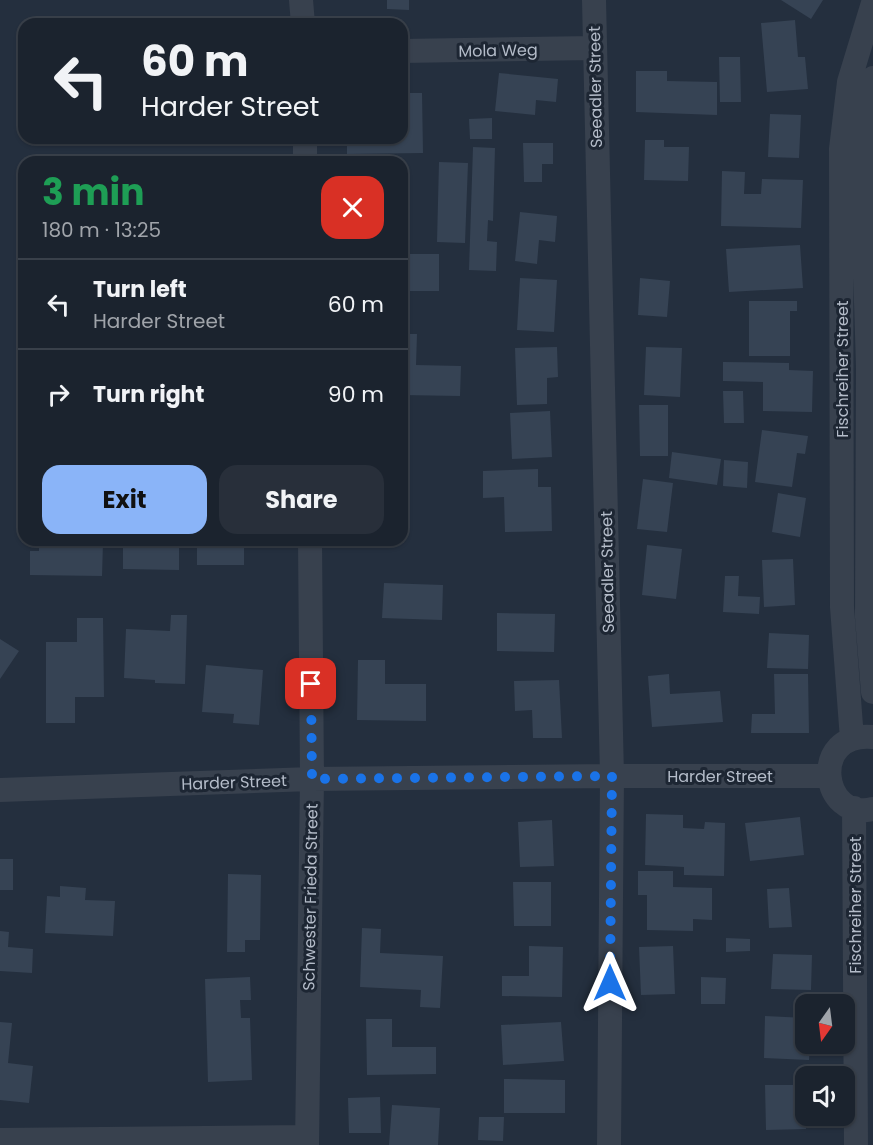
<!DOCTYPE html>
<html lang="en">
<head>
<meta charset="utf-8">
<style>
  :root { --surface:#1b232e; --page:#282f3a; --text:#f1f3f6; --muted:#a0a4aa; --line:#39404a; --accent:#8ab4f8 }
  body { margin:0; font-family:Poppins,sans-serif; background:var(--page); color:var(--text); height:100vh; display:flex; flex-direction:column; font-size:22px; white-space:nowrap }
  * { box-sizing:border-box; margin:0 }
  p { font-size:20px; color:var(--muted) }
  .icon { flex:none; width:33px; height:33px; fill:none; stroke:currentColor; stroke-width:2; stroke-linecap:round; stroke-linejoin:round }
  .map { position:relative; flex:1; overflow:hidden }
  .side { position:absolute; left:18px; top:156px; width:390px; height:390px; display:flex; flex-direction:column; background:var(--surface); border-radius:18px; box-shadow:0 2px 4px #0004,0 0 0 2px var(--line) }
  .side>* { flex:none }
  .banner { position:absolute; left:18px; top:18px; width:390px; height:126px; border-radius:18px; box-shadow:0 2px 4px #0004,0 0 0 2px var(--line); background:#1b232e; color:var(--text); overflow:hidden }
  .needle { width:39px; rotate:194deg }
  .fabs { position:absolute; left:795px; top:994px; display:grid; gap:12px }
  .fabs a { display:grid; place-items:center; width:60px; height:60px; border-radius:12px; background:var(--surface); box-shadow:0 2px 4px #0004,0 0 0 2px var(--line); font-size:30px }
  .pin { position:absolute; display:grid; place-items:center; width:51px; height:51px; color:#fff; margin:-26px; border-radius:12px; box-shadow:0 3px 9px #0006 }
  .me { position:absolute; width:66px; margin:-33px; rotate:0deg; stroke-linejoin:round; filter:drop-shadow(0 0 4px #0008) }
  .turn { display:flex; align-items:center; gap:21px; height:126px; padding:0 24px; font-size:27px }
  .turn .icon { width:78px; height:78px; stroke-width:2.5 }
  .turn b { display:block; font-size:42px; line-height:51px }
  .round { display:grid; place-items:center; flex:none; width:63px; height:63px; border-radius:18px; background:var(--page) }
  .head { display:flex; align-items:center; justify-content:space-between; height:102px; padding:0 24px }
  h1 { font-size:36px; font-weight:700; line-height:45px; color:#1e9e55 }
  .button { display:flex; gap:12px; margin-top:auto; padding:12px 24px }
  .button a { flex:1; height:69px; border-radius:18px; background:var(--accent); color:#111; font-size:24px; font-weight:700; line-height:69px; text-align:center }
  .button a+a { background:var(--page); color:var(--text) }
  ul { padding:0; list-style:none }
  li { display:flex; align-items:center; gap:18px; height:90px; padding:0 24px; border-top:2px solid var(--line) }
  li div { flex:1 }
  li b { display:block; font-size:22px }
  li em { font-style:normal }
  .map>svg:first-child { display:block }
</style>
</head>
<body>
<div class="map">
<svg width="873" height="1145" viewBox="0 0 873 1145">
  <rect width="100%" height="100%" fill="#242f3e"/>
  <path fill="#364354" d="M387 0H409V10L387 9Z
    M781 0H823L811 19Z
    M795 20 798 57H805L808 89 767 92 761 23Z
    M719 57H740L741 102H720Z
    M636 71H667V81L717 82V115L636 112Z
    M499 73 558 79 556 102 536 100 535 115 495 111Z
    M402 93H422L423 153 347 154V138H402Z
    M770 114 801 115 799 158 768 157Z
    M492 118V139H470L469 119Z
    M212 138H257V146L212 144Z
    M645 140H664V147H689L688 181 644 180Z
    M523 143H553V164H542V182H524Z
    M473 147 495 148 493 221 488 220 487 241 497 242 496 271 469 270Z
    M439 162 468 163 465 243 437 242Z
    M722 171 745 172 744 194H761L762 179 803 180 801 228 721 226Z
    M402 174H407L406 210H402Z
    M520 212 557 216 555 242 539 240 537 264 515 261Z
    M402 242H409V254H439V291H402Z
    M800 245 803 288 729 292 726 249Z
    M520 278 557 280 554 332 517 330Z
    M640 278 670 281 667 317 638 315Z
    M749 301H797V311H790V356H749Z
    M402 334H417L416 365 461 366 460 396 402 395Z
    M557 347 558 377 547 378V404L517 405 515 348Z
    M646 347 682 348 680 397 644 395Z
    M723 362 789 363V370L813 371 812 412 763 411V382L723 381Z
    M723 391H743L744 423H724Z
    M639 405H668V456H640Z
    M550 411 552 457 512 459 510 413Z
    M762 430 808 436 805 454 797 453 792 487 755 482Z
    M672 452 721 459 717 485 669 478Z
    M724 460 748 462 747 488 723 486Z
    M538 469V487H551L552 531 505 532 504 497 483 498V471Z
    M643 479 673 483 667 532 637 529Z
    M778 493 806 498 800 537 772 532Z
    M39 540H60V543H103L102 576 30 575V551H39Z
    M123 540H179V570L123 569Z
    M197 540H244V565H197Z
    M647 545 682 549 676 599 642 595Z
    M793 559 795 605 764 607 762 560Z
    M725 576H739L738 596 760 597 759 614 723 612Z
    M384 583 443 585 442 620 382 618Z
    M497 613 555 614 554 652 497 651Z
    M171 615H187L185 684 155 683V680L124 678 126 629 170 631Z
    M77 618H103L104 697H75V723H46V642H77Z
    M769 633 809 635 808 669 767 668Z
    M0 639 19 651 0 679Z
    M358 660H385V684H426V721L357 720Z
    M206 665 263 670 259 725 233 723 234 714 202 712Z
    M669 674 670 694 720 691 723 722 652 727 648 676Z
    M774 674H808L809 733H751L752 714H775Z
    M559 680 562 738H533L532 710 515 711 514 681Z
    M646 814 683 815V828L704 829 705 822 725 823 724 876 684 875V867L645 865Z
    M800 817 804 855 750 861 745 823Z
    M552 820 554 866 520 867 518 822Z
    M0 859H13V890H0Z
    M638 871H673V887L712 888V920L693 919V931L647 930V895H638Z
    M228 874 261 875 260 940H245V952H227Z
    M513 882H551V926H514Z
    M60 886 86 888 85 900 115 901 113 936 45 933 47 896 60 897Z
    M789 888 792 927 769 928 767 889Z
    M362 928 381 929 380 953 443 956 440 1008 420 1007 421 990 360 987Z
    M0 931 9 932 8 947 33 949 32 973 0 971Z
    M726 938 750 939V951L726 952Z
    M529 946 563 947 562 997 502 996V976H529Z
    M673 946 675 994 641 995 639 947Z
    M773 954 812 955 811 990 771 989Z
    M250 977 251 1000H240L241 1018H250L252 1080 208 1082 205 979Z
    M701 977 726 978 725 1004H701Z
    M765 1016 806 1018V1044H810L809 1060 764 1058Z
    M366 1019H392V1047H436V1074L367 1075Z
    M0 1022 12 1023 8 1063 33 1066 29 1103 0 1100Z
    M561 1022 564 1061 503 1065 501 1025Z
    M504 1079 565 1080V1113H504Z
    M765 1085H805L806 1129 766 1130Z
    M380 1097 381 1133H349L348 1098Z
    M392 1105 440 1108 438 1145H389Z
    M479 1117H504L503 1141 478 1140Z"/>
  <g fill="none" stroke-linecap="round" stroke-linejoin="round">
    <path stroke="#38414e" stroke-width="24" d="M301 0 303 24
      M594 0 612 776 609 1145
      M402 51 594 48
      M873 78 870 88 862 171 868 367 867 617 873 692
      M305 138V162
      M873 737C809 731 821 822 873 809
      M852 739 842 607 841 149 849 82 873 3
      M0 790 312 779 612 776H828
      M854 808 856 1145
      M0 1140 307 1137
      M307 1145 312 779 310 540"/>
  </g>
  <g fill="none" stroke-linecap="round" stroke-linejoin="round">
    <path stroke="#1a73e8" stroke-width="10" stroke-dasharray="0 18" d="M311 684 312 779 612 776 610 983"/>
  </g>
  <g text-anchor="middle" stroke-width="6" stroke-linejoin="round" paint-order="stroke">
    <g font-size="16" fill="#b4bcc9" stroke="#1d2633">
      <text transform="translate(498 50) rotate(-1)" y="6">Mola Weg</text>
      <text transform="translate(595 87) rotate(-91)" y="6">Seeadler Street</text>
      <text transform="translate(842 369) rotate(-90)" y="6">Fischreiher Street</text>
      <text transform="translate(607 572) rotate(-91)" y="6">Seeadler Street</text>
      <text x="720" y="782">Harder Street</text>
      <text transform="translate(234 782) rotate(-2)" y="6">Harder Street</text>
      <text transform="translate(310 897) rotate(-89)" y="6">Schwester Frieda Street</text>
      <text transform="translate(855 905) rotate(-90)" y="6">Fischreiher Street</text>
    </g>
  </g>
</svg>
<div class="fabs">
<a><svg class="needle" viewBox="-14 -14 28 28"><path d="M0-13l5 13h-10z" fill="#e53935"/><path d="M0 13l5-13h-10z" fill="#a0a4aa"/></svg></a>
<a><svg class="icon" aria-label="sound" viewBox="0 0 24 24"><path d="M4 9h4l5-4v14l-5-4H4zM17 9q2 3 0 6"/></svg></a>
</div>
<div class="pin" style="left:311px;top:684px;background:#d93025"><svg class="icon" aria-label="arrive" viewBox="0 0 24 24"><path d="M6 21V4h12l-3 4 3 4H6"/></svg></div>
<svg class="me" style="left:610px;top:983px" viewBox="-20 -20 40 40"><path d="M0-17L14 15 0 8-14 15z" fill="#1a73e8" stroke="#fff" stroke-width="4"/></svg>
<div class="banner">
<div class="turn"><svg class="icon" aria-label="left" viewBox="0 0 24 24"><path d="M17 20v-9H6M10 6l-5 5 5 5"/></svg><div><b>60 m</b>Harder Street</div></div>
</div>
<section class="side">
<div class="head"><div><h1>3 min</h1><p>180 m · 13:25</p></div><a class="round" style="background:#d93025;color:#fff"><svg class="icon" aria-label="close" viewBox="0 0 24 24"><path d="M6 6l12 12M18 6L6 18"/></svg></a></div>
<ul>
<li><svg class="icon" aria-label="left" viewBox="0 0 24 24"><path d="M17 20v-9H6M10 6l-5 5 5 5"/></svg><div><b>Turn left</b><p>Harder Street</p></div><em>60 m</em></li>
<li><svg class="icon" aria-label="right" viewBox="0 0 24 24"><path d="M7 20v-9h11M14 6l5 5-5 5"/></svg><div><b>Turn right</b></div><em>90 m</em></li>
</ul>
<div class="button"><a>Exit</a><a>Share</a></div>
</section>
</div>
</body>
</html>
